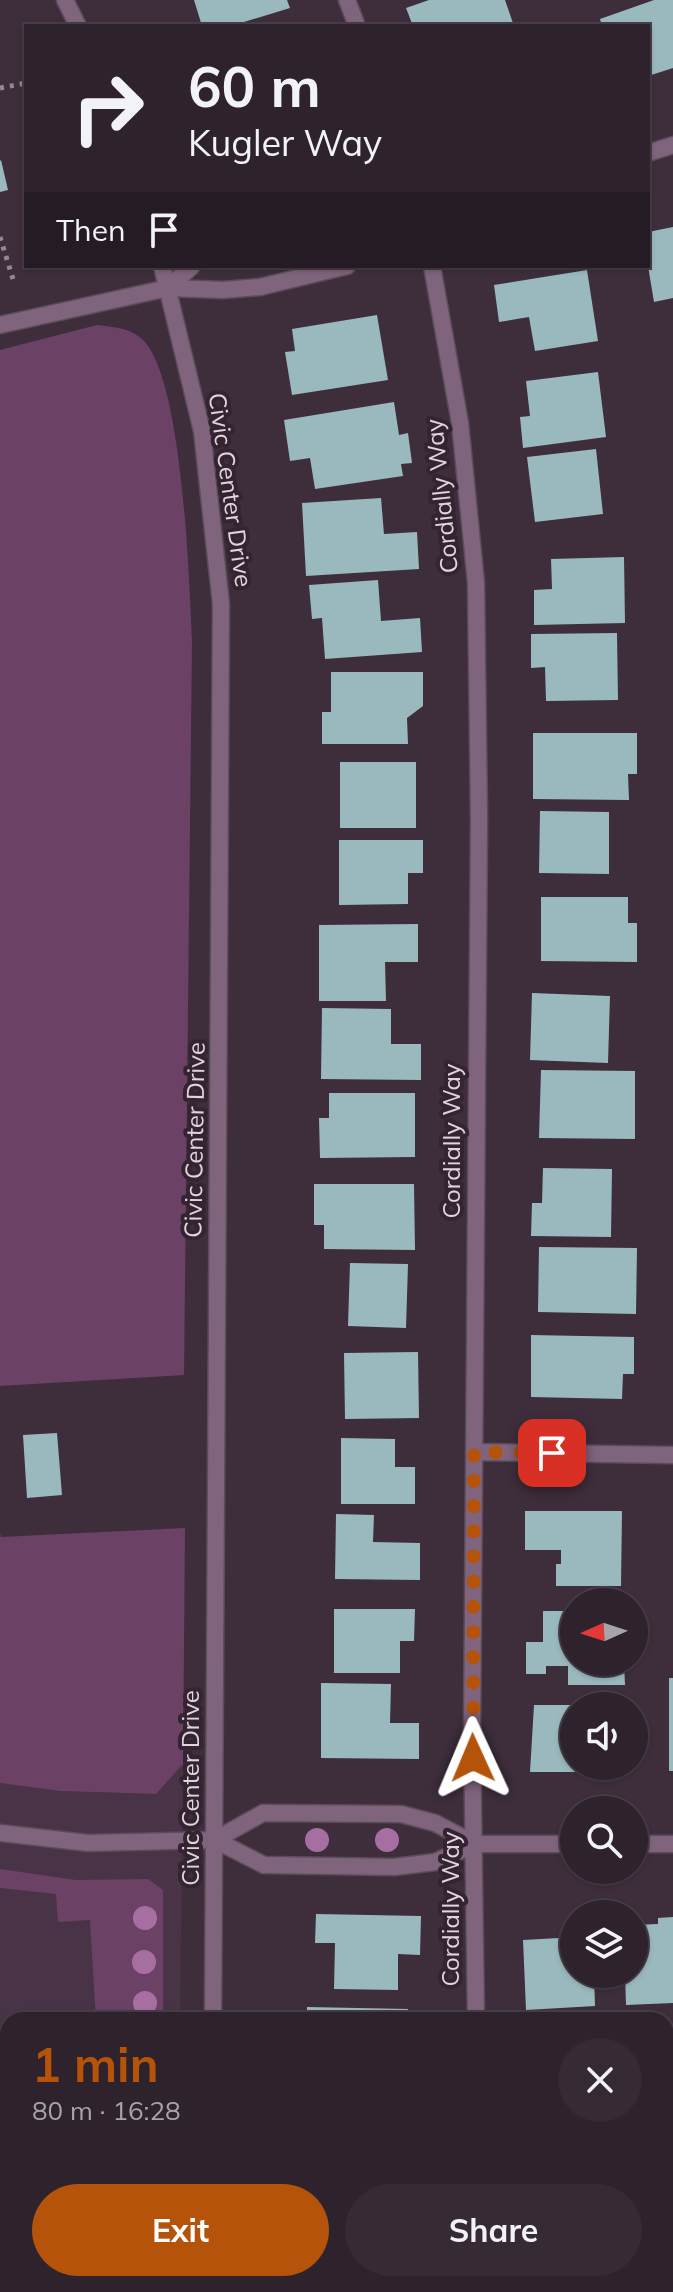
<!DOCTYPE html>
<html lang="en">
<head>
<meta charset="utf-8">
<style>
  :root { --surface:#2e222d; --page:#362a35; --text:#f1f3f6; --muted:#a7a4aa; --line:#493f49; --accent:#b45309 }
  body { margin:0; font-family:Mulish,sans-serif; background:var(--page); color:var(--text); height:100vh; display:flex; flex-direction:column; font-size:30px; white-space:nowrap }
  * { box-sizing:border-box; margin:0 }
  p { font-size:26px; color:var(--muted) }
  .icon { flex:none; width:44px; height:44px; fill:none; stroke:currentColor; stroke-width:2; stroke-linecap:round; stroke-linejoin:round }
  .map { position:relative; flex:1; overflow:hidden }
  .details { position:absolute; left:0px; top:2012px; width:674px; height:280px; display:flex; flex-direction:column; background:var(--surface); border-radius:24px 24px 0 0; box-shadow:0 2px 6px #0004,0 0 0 2px var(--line) }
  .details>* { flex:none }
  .hud { position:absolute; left:24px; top:24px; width:626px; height:244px; border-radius:0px; box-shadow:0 2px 6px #0004,0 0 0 2px var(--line); background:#2e222d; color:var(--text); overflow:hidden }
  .needle { width:52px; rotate:267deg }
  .buttons { position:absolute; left:560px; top:1588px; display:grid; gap:16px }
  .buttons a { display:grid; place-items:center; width:88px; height:88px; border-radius:50%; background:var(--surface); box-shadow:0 2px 6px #0004,0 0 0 2px var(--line); font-size:40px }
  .pin { position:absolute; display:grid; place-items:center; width:68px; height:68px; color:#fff; margin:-34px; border-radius:16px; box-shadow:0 4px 12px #0006 }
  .me { position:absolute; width:88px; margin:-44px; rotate:359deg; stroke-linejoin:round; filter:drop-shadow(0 0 6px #0008) }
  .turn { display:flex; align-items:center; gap:28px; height:168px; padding:0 32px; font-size:36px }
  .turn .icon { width:104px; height:104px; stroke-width:2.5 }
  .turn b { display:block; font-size:56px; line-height:68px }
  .then { display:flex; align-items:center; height:76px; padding:0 32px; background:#0003; gap:16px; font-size:30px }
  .round { display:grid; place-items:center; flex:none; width:84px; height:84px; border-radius:42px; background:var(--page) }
  .summary { display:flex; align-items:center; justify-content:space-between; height:136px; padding:0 32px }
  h1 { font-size:48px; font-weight:700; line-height:60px; color:var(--accent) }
  .primary-button { display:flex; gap:16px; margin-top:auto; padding:16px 32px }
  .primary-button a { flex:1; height:92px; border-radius:48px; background:var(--accent); color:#fff; font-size:32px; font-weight:700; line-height:92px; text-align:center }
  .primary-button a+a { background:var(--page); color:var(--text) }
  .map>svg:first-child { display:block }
</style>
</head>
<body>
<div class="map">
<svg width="673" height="2292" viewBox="0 0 673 2292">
  <rect width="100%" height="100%" fill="#3e2e3c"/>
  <path fill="#493346" d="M183 1764 180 2020H8V2284H180V2292H0V1783L60 1791 155 1794Z"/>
  <path fill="#6b4166" d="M97 325C113 327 131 328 143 340 183 380 189 578 192 640L184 1375 0 1386V350Z
    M185 1528 183 1764 156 1794 60 1791 0 1783V1533L1 1537Z
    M0 1869 76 1880 148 1879 163 1890V2020H96L90 1920 58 1922 56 1894 0 1888Z
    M66 2284H162V2292H66Z"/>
  <path fill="#9ab9be" d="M194 0H287L290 8 231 26H202Z
    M429 0H505L514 26H413L406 8Z
    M654 0H673V68L648 76V26H602L600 19Z
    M1 160 8 190 0 192V161Z
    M673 227V298L654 302 648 266V232Z
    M587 270 598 341 535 351 529 317 499 322 494 285Z
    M377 315 388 380 292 395 285 352 295 351 292 329Z
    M598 372 606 437 523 448 520 417 530 416 526 381Z
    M394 402 399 435 408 433 412 463 401 464 403 476 315 489 310 458 290 461 284 420Z
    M596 449 603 514 535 522 527 457Z
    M381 498 384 534 417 532 419 569 306 576 302 503Z
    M624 557 625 623 534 625V590L552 589 551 559Z
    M378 580 381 621 420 618 422 652 325 659 322 618 312 619 309 585Z
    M617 633 618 700 546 701 545 667 531 668V634Z
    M331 672H423V706L407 718 408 744H322V712H331Z
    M533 733H637V774H628L629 800 533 799Z
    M340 762H416V828H340Z
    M540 811 609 812V874L539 873Z
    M339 840H423V873H408V904L339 905Z
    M541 897H628V923H637V962L541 961Z
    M418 924V962H385L386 1001H319V925Z
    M532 993 610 996 608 1063 530 1060Z
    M322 1008 391 1009V1044H421V1080L321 1079Z
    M541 1070 635 1071V1139L539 1138Z
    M329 1093H415V1157L320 1158 319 1118H329Z
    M543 1168 612 1169 611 1237 531 1236 532 1203H542Z
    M314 1184H414L415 1250 324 1249V1225H314Z
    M539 1247 637 1248 636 1314 538 1312Z
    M350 1263 408 1264 406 1328 348 1326Z
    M531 1335 634 1337V1374H623L622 1399 531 1397Z
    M418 1352 419 1418 345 1419 344 1353Z
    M57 1433 62 1495 27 1498 23 1435Z
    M341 1438 395 1439V1467H415V1504H341Z
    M525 1511H622L621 1586H556V1564H561V1550H525Z
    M336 1514 374 1515 373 1542 420 1543V1580L335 1579Z
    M334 1609H415L414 1641H400V1673H334Z
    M543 1611H574V1662H624L625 1685H568V1666H546V1674H526V1642H543Z
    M669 1678H673V1771H669Z
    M321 1683 391 1684 390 1723H419V1759L321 1758Z
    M534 1705H574V1766H620V1772H530Z
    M316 1914 421 1916 420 1955 398 1954V1990L334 1989 335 1943H315Z
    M673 1917V2003L626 2005 625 1974H634V1925L658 1924V1918Z
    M559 1938V1944L574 1943V1974H594L595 2006 526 2010 523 1940Z
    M307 2007 408 2009V2020H307Z
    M673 2112V2192H666V2113Z
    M0 2155H8V2284H53V2292H0Z
    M314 2284H420V2292H314Z"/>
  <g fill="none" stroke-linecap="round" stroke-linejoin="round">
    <g stroke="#5b4c59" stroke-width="19">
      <path id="service" d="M0 1833 88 1843 215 1840"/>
    </g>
    <g stroke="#5b4c59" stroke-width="19">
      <path id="minor" d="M347 0 357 26
        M648 153 673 145
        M432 266 460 423 476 583 479 819 472 1737 476 2020
        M168 288 192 266
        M0 325 168 288 223 290 260 287 347 266
        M474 1452 673 1455
        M215 1840 264 1865 394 1867 435 1862 475 1844H574
        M215 1840 263 1813 401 1814 435 1823 475 1844
        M634 1844H673
        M666 2258 673 2257
        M476 2292V2284"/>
    </g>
    <g stroke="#5b4c59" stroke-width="19">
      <path id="tertiary" d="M65 0 78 26
        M162 266 202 431 221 604 213 2020
        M211 2292V2284"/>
    </g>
    <path stroke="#948692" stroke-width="5" stroke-dasharray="4 6" stroke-linecap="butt" d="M0 88 26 83
      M0 237 13 279
      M66 2284V2292"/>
    <use href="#service" stroke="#80637c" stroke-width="16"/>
    <use href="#minor" stroke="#80637c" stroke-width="16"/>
    <use href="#tertiary" stroke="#80637c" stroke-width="16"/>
  </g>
  <g fill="#a76fa1">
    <circle cx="317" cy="1840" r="12"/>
    <circle cx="387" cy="1840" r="12"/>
    <circle cx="145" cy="1918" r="12"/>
    <circle cx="144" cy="1962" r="12"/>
    <circle cx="145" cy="2003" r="12"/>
  </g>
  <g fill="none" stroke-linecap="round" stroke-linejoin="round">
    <path stroke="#b45309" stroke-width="14" stroke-dasharray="0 25.2" d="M473 1758 474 1452 552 1453"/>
  </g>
  <g text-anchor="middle" stroke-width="8" stroke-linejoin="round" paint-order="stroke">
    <g font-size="24" fill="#e0d5de" stroke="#342432">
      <text transform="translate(230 490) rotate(82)" y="8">Civic Center Drive</text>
      <text transform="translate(442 496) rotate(-96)" y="8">Cordially Way</text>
      <text transform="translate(195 1140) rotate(-89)" y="8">Civic Center Drive</text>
      <text transform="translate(452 1141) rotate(-90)" y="8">Cordially Way</text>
      <text transform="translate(191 1788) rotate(-90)" y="8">Civic Center Drive</text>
      <text transform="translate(451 1909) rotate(-90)" y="8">Cordially Way</text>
    </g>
  </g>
</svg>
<div class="buttons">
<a><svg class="needle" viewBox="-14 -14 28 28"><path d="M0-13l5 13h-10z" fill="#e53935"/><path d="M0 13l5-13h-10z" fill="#a7a4aa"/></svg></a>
<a><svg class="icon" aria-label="sound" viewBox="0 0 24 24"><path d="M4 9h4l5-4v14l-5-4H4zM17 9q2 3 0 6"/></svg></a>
<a><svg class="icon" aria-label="search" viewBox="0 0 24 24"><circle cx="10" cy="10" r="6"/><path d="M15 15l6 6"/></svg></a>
<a><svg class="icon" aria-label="layers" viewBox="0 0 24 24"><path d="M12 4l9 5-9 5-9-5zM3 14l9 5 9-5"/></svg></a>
</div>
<div class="pin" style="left:552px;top:1453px;background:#d93025"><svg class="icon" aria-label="arrive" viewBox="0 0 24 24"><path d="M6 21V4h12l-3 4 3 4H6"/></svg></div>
<svg class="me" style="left:473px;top:1758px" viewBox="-20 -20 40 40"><path d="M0-17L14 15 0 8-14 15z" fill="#b45309" stroke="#fff" stroke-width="4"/></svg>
<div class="hud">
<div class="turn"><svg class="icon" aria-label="right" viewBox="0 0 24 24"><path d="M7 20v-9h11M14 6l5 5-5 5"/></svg><div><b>60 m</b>Kugler Way</div></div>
<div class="then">Then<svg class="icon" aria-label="arrive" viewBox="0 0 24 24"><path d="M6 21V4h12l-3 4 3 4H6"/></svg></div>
</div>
<section class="details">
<div class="summary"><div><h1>1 min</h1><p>80 m · 16:28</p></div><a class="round"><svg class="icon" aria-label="close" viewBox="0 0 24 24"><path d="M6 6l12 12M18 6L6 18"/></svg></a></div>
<div class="primary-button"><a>Exit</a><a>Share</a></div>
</section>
</div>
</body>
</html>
